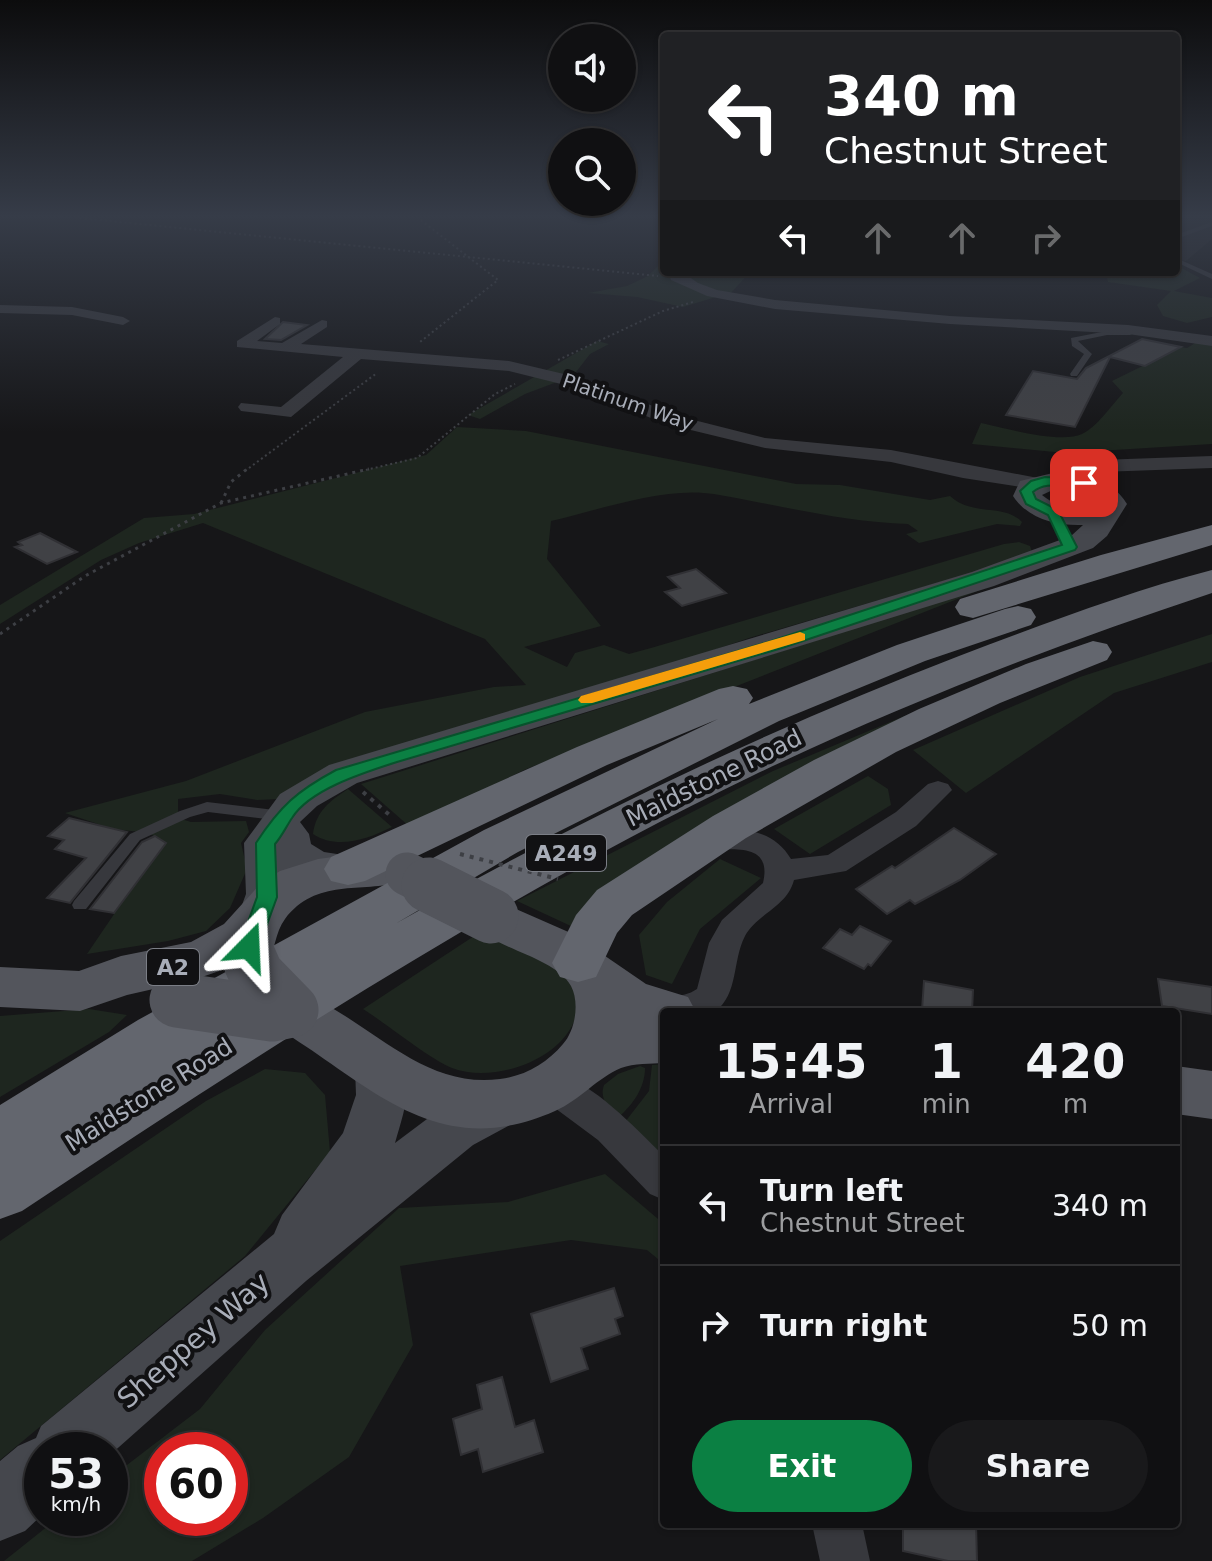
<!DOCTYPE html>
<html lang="en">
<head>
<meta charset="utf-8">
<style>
  :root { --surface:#101012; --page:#19191b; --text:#f1f3f6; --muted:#9c9d9f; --line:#303032; --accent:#0b8043 }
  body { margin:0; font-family:"DejaVu Sans",sans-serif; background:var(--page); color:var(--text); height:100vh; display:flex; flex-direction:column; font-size:30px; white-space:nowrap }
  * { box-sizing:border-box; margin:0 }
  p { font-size:26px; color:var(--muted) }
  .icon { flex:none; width:44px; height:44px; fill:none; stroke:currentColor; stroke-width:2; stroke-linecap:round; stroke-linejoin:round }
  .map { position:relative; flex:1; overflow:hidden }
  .sheet { position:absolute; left:660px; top:1008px; width:520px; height:520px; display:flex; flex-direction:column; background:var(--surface); border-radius:8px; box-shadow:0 2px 6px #0004,0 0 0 2px var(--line) }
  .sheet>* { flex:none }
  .hud { position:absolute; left:660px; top:32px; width:520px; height:244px; border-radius:8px; box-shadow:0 2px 6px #0004,0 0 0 2px var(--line); background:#202124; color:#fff; overflow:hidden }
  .tools { position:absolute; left:548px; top:24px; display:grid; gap:16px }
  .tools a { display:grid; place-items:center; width:88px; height:88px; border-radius:50%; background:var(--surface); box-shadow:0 2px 6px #0004,0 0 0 2px var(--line); font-size:40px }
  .speed { position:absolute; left:24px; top:1432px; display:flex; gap:16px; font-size:40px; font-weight:700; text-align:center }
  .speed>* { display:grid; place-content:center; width:104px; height:104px; border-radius:50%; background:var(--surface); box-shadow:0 2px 6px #0004,0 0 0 2px var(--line); line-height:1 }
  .speed small { font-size:20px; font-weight:400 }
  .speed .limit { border:12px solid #d22; background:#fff; color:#111 }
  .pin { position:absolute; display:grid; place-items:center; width:68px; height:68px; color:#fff; margin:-34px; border-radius:16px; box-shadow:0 4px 12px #0006 }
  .me { position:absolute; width:88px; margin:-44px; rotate:21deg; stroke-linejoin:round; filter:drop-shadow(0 0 6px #0008) }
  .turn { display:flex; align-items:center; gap:28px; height:168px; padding:0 32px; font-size:36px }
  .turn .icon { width:104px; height:104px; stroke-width:2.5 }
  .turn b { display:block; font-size:56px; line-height:68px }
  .lanes { display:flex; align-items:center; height:76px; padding:0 32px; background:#0003; justify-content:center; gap:40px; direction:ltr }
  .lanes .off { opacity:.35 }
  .eta { display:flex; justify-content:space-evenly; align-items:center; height:136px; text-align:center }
  .eta b { font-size:48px; font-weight:600; line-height:56px }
  .cta { display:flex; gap:16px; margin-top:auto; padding:16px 32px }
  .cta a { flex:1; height:92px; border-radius:48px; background:var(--accent); color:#fff; font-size:32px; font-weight:600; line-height:92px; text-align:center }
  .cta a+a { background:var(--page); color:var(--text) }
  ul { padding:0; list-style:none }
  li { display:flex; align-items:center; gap:24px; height:120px; padding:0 32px; border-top:2px solid var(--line) }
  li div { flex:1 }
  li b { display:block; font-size:30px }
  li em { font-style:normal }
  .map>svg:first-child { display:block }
</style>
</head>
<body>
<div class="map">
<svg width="1212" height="1561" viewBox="0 0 1212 1561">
  <rect width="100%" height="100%" fill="#161618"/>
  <path fill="#222225" d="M1176 214H1212V239L1186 261 1176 260Z"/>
  <path fill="#1e261f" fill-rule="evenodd" d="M664 260V272H672L719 296 683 307 637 297 588 293 627 286 648 276Z
    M1176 265 1200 278 1174 291 1212 298V317L1187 323 1163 316 1157 305 1171 291 1108 282 1107 277 1111 272H1176Z
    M684 272H750L730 294 692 283 683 276Z
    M597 341 609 344 590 354 573 376 525 394 480 419 468 415Z
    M1197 342 1212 345V444L1065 453 972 444 981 423C1005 428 1060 444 1082 434 1097 427 1111 406 1123 393L1112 381 1181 347 1187 348Z
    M457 427 526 431 796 484 840 485 930 500 950 496C973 517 1004 503 1022 522L1020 526 997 524 919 543 906 534 918 531 908 524C843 522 778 505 714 494 665 486 599 510 551 521L547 559 601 626 524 647 567 667 575 653 604 645 629 654 651 648 1004 544 1019 542 1030 546 1032 552 1029 556 749 638 279 799 257 800 220 794 178 799V818L191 822 246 821 249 832 241 843 247 869 230 908 206 931 168 941 87 954 163 842 149 833 113 829 65 813 186 781 365 712 494 687 526 685 485 639 203 523 139 543 101 560 0 624V605L144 518 194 514 426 455Z
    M998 583 524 770 410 827 361 784Z
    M1212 634V662L1114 693 966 793 913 750 1080 677Z
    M945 699 573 927 517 901 773 771Z
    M868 776 888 789 891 805 810 854 774 829Z
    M348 789 392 827C368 839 337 850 313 834 316 811 330 801 348 789Z
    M720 859 761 878 700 929 672 984 646 975 639 935 667 902Z
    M494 923 575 982C575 991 579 1005 577 1013 565 1060 494 1084 452 1068 428 1058 387 1024 363 1009Z
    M89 1009 127 1015 109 1032 0 1097V1016Z
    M664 1064V1167L625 1122 649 1091 652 1065Z
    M640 1066 645 1068C645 1088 633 1104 619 1117 609 1108 599 1100 604 1085L618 1074Z
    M265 1069 305 1073 325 1095 330 1152 245 1256 0 1460V1241L206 1101Z
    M605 1174 664 1224V1264L647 1250 571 1240 400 1266 413 1345 349 1457 263 1518 192 1561H4L58 1518H110V1478L200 1409 265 1330 399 1208 508 1202ZM162 1450H230V1518H162Z"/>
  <path fill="#404145" stroke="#303034" stroke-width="2" d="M283 322 307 325 281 340 265 339Z
    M1142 339 1181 347 1145 366 1110 357 1075 427 1006 415 1033 371 1077 379 1086 368Z
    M40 533 77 552 47 564 15 547 22 545 18 542Z
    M696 569 726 593 682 606 665 592 680 588 668 577Z
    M69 818 127 832 70 903 47 898 86 858 55 849 64 840 48 836Z
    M954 828 996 854 960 880 915 904 910 900 887 914 856 889 892 866 895 868Z
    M155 836 166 843 114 913 90 909 142 842Z
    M860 926 891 941 871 966 868 964 864 969 823 948 840 929 852 935Z
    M1158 979 1212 987V1014L1162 1006Z
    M924 981 973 990 972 1012 922 1010Z
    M614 1288 623 1316 615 1319 620 1334 581 1348 588 1369 551 1382 531 1314Z
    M502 1377 515 1427 534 1420 543 1452 483 1472 478 1449 461 1455 453 1419 482 1409 477 1385Z
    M903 1524H976L977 1561H948L903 1551Z"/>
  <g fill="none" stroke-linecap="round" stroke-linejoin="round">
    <path stroke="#3d3f44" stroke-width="2" stroke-dasharray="2 3" stroke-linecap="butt" d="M40 214 658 276
      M413 214 498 280 420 342
      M558 360 663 311 693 302
      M245 471 377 373
      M361 471 417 458 495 394 515 384"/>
    <path stroke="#3d3f44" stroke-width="3" stroke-dasharray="3 5" stroke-linecap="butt" d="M221 503 231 482 247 469
      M0 634 85 576 221 503 369 469"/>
    <path stroke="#3d3f44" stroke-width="4" stroke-dasharray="4 6" stroke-linecap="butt" d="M363 792 393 818"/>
    <path fill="#37383d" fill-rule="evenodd" d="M1212 222V226L1176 239V235Z
      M1176 258 1212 274V279L1176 262Z
      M1107 331H1130L1134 333 1130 335H1107L1078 341 1092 354 1077 376H1071L1070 374 1084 354 1072 346 1071 338Z
      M207 802 283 811 290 816 283 821 208 812 190 817 140 840 86 909H74L72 905 74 901 130 834 180 811Z"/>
    <path fill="#37383d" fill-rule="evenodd" d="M668 272H682L698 283 717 290 775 300 950 316 1128 325 1212 336V346L1128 334 950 324 775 309 707 296 671 280Z
      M0 305 72 307 123 317 130 321 123 325 72 315 0 313Z
      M275 317 280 318V324L257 341 282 343 322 320 327 321V327L301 344 509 361 585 379 678 416 765 438 891 450 1038 478 1099 460 1212 456V468L1100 472 1035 489 963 478 891 462 765 448 666 424 573 387 509 371 361 359 291 417 241 411 238 407 241 403 281 407 343 357 237 347V341Z
      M938 781 948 784 952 790 916 826 846 871 794 880C787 907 758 913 745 936 732 961 739 993 715 1012H664V1023L646 1018 641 1009 646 1000C664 994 681 1000 697 989L709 943 722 920 763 883C774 836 721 854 698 848L694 841 698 834C732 825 772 826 791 859L828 855 896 812 928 784Z
      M553 1071C596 1085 632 1125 664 1156V1200L650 1194 598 1140 540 1097 535 1086 540 1075Z
      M812 1524H862L870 1561H820Z"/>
    <path fill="#45474d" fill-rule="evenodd" d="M1057 472C1086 473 1111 478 1127 504L1107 536 1093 548 994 586 357 783 317 806 300 822 309 834 311 844 324 852 363 858 370 869 363 880C338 887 312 881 288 870L290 894 277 928 261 932 245 928 238 916 246 894 244 843 280 794 329 765 972 572 1071 536 1083 525C1057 526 1028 519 1013 496L1020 481ZM1057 488 1080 491 1099 504C1079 513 1058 508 1042 495Z
      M381 1047 399 1053C415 1084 404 1111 395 1143L435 1113 502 1081 521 1087 529 1103 521 1119 473 1145 306 1281 110 1455V1450H42V1515L25 1531 0 1541V1461L18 1446 36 1438 41 1426 274 1234 282 1215 343 1133 356 1095 355 1068 363 1053Z"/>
    <path fill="#53555c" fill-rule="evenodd" d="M363 853 385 854 402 858 409 870 402 882C361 893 316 878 285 919 275 932 275 951 267 966L249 971 234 966 193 980 127 995 80 1011 0 1007V967L79 971 121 956 191 942 224 924 262 882 280 871 318 859Z
      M491 898 573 934 646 984 688 997 696 1012H664V1063C651 1064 634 1063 621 1068 597 1078 580 1100 555 1111 433 1165 368 1081 272 1025L264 1010 272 995 291 989C365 1013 417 1090 500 1079 525 1076 547 1063 563 1044 575 1031 580 1003 571 986 553 954 485 949 466 916L473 903Z
      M1176 1066 1212 1071V1119L1176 1114Z"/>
    <path fill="#63666e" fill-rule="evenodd" d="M1212 525V545L973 618 960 615 955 607 960 599 1101 555Z
      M1212 570V593C1055 645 903 704 754 775 498 898 258 1054 22 1211L0 1219V1105L138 1020 484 830 718 719 607 765 365 881 348 885 331 881 324 869 331 857 577 747 719 689 733 686 747 689 753 698 749 704 897 645 1005 609 1018 606 1031 609 1036 617 1031 625 925 661 779 721 518 852 395 924C576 821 765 731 959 656 1042 625 1126 592 1212 570Z
      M1093 641 1107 644 1112 652 1107 660 1000 703 896 752 746 838 632 915 617 933 596 977 578 982 560 977 552 963 576 915 597 890 713 816 814 760 919 709 1026 664Z"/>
    <path stroke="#3d3f44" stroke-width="4" stroke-dasharray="4 6" stroke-linecap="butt" d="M460 854 558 879"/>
    <path stroke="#53555c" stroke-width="43" d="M407 874 433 887"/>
    <path stroke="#53555c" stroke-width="55" d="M429 885 491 916
      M177 1000 272 1014 291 1010 256 974 249 958"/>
  </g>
  <linearGradient id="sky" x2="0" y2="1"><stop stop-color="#0c0c0d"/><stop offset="0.5" stop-color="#363c48"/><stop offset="1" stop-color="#363c48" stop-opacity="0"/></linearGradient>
  <rect width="1212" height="432" fill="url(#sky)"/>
  <path fill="#0b8043" stroke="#07532c" stroke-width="2" d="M1045 477 1084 479 1090 483C1073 494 1050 477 1033 492L1036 499 1058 510 1077 547 1075 550 782 648 397 762C366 772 310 789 292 818 286 827 282 836 275 844L277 897 257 952H242L239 947 257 897 256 843C280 806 297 791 336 770L771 641 1062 545 1048 515 1026 504 1020 491 1031 481Z"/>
  <path fill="#f59e0b" d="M800 632 805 634V640L592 703H581L578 700 581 696Z"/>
  <g text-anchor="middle" stroke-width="8" stroke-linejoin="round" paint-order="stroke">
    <g font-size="20" fill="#a8adb8" stroke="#111113">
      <text transform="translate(628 402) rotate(19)" y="7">Platinum Way</text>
    </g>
    <g fill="#111113" stroke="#7b7e86" stroke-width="2">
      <rect x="526" y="835" width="80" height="36" rx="6"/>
      <rect x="147" y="949" width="52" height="36" rx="6"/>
    </g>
    <g font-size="22" font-weight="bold" fill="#a8adb8">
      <text x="566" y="861">A249</text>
      <text x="173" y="975">A2</text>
    </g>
    <g font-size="24" fill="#a8adb8" stroke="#111113">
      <text transform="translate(714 778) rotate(-26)" y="8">Maidstone Road</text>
      <text transform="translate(149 1095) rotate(-32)" y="8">Maidstone Road</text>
    </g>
    <g font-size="28" fill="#a8adb8" stroke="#111113">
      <text transform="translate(193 1340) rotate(-41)" y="10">Sheppey Way</text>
    </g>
  </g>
</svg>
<div class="tools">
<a><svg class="icon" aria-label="sound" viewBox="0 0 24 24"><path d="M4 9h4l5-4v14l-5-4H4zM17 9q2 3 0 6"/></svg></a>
<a><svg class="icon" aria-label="search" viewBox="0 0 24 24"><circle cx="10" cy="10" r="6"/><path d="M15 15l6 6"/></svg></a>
</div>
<div class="speed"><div>53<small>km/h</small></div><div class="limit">60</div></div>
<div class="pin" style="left:1084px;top:483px;background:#d93025"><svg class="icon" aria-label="arrive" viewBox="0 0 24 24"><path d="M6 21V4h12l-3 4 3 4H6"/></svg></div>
<svg class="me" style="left:249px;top:947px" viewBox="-20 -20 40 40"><path d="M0-17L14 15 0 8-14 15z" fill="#0b8043" stroke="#fff" stroke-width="4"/></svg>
<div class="hud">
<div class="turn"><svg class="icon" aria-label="left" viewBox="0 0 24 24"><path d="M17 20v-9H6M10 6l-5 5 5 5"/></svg><div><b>340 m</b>Chestnut Street</div></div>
<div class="lanes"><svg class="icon" aria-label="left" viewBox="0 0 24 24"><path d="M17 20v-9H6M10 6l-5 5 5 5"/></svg><svg class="icon off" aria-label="ahead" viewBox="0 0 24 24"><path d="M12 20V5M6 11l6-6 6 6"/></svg><svg class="icon off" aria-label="ahead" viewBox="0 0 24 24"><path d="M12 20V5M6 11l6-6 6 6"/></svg><svg class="icon off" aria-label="right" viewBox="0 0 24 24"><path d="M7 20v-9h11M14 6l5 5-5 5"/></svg></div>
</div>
<section class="sheet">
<div class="eta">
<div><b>15:45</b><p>Arrival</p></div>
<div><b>1</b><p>min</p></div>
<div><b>420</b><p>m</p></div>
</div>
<ul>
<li><svg class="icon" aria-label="left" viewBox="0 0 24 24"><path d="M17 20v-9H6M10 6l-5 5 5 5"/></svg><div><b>Turn left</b><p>Chestnut Street</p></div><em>340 m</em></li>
<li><svg class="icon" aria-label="right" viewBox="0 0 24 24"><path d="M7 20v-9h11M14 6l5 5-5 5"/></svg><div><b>Turn right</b></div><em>50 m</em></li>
</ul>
<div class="cta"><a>Exit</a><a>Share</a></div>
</section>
</div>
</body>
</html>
